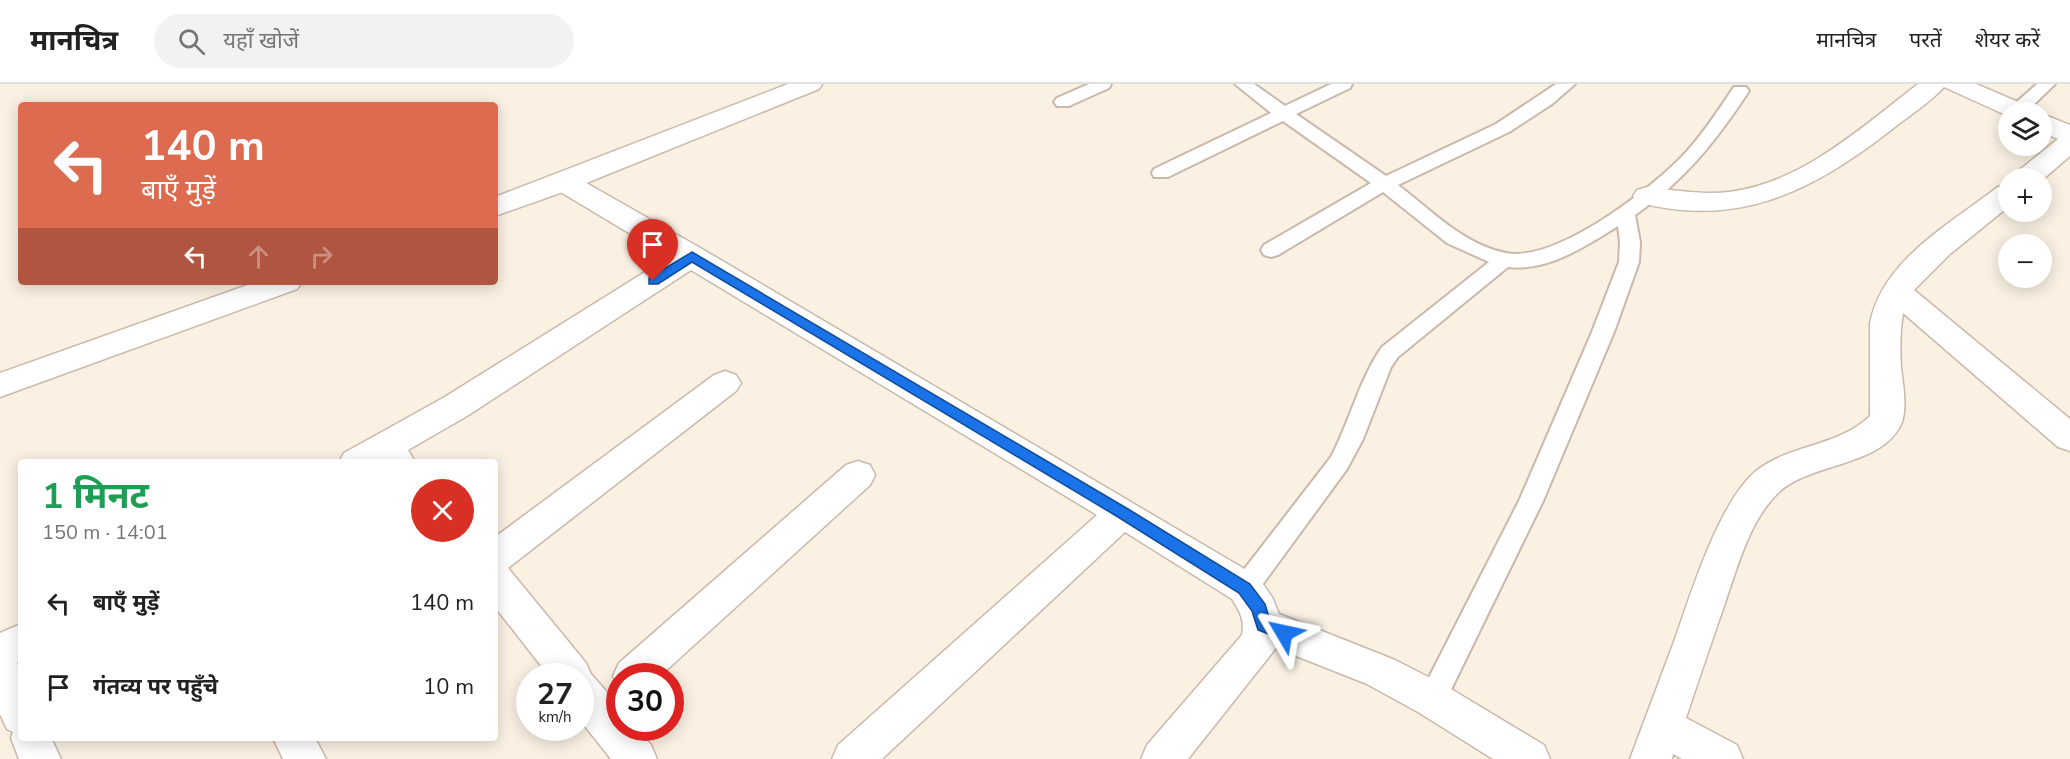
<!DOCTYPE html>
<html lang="hi">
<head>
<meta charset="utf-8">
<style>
  :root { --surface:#fff; --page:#f2f2f2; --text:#222; --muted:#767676; --line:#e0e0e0 }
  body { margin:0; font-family:"Nunito Sans","Noto Sans Devanagari",sans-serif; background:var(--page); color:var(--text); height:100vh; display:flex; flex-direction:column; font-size:22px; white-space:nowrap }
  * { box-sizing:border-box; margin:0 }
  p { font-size:20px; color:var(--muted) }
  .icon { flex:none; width:33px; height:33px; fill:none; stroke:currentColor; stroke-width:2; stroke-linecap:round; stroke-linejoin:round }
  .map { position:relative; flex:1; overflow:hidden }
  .side { position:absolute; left:18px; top:375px; width:480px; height:282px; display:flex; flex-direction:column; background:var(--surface); border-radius:6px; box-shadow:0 3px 15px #0003 }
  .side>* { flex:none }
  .hud { position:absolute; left:18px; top:18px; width:480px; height:183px; border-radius:6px; box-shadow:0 3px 15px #0003; background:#dd6b4f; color:#fff; overflow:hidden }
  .controls { position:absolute; left:1998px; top:18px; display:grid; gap:12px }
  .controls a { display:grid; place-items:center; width:54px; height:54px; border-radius:50%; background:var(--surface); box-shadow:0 3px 15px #0003; font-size:30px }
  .speed { position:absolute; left:516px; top:579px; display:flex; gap:12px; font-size:30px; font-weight:700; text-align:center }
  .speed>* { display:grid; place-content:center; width:78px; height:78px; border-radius:50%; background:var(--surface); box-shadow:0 3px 15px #0003; line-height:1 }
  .speed small { font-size:15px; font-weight:400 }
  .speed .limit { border:9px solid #d22; background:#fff; color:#111 }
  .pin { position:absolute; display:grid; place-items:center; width:51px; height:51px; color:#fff; margin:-62px -26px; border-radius:50% 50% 50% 0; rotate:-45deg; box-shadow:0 0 6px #0007 }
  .pin .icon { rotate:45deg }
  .me { position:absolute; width:66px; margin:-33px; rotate:306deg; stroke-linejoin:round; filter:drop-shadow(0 0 4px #0008) }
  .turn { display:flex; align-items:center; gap:21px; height:126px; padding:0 24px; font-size:27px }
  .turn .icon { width:78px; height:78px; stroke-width:2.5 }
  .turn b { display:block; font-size:42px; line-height:51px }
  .lanes { display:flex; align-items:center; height:57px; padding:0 24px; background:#0003; justify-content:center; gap:30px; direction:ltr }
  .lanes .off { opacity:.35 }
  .round { display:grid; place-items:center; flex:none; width:63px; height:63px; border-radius:32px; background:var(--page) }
  .overview { display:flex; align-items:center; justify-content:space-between; height:102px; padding:0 24px }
  h1 { font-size:36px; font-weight:700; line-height:45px; color:#1e9e55 }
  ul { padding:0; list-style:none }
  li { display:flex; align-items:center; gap:18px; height:84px; padding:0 24px }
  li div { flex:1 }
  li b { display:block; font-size:22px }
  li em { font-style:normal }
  header { display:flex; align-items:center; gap:36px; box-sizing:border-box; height:84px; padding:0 30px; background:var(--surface); border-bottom:2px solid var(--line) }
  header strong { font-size:28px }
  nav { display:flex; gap:33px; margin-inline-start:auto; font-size:21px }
  .search { width:420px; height:54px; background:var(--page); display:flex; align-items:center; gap:15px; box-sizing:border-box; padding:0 21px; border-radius:33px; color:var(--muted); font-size:22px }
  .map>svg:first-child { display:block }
</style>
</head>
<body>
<header>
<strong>मानचित्र</strong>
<div class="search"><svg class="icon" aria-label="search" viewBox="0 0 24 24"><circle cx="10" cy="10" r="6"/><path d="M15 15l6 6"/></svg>यहाँ खोजें</div>
<nav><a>मानचित्र</a><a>परतें</a><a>शेयर करें</a></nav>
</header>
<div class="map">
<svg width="2070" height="675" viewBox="0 0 2070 675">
  <rect width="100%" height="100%" fill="#faf1e3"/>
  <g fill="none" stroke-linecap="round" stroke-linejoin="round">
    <g stroke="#cab8aa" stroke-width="4">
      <path id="service" d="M1089 0H1111L1109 4 1069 22H1057L1054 18 1057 14Z
        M1235 0H1254L1285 22 1331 0H1352L1350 4 1296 30 1386 92 1496 40 1556 0H1575L1552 20 1509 48 1398 101C1431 126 1464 161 1506 169 1556 179 1655 103 1688 66 1705 47 1719 25 1734 3H1746L1749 7C1716 57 1685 96 1635 131L1640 158 1639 178 1614 248 1543 417 1442 624 1432 627 1422 624 1418 615 1519 417 1592 248 1619 178 1620 158 1618 142C1586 162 1547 188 1508 183L1398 273 1391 283 1363 355 1347 385 1254 512 1245 515 1236 512 1232 504 1236 496 1331 373C1350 337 1359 296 1382 263L1489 178 1447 159 1383 108 1278 171 1271 173 1264 171 1261 166 1264 161 1371 99 1283 37 1168 93H1154L1152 89 1154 85 1271 29Z
        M2037 0H2055L2026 28H2009L2011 23Z"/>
    </g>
    <g stroke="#cab8aa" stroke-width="3">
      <path id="minor" d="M1918 0H1976L2030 23 2034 28H2008V32L1944 3C1930 19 1908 32 1891 46 1813 107 1738 145 1637 118L1633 112 1637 106 1647 103C1674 106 1702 111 1729 108 1802 99 1862 43 1918 0Z
        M2042 30 2070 41V72L2042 96 2014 94 2017 88 2058 55 2042 48Z
        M564 89 574 92 702 165 1258 493 1272 513 1279 530 1395 576 1446 602 1544 661 1550 675H1493L1418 628 1367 600 1276 564 1188 675H1141L1147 661 1242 551C1245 536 1240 528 1232 515L1125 448 882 675H832L838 661 1097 431 691 186 467 332 408 366 415 378H339L344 369 443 314 669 173 554 104 550 98 554 92Z
        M2008 100V123L1950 170 1914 206 2070 335V367L2058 363 1903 229C1900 247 1900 265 1901 284 1903 299 1907 323 1902 338 1884 383 1810 378 1778 409 1749 437 1737 485 1724 522 1711 560 1698 597 1686 634L1737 661 1743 675H1682L1673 670 1672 675H1630C1645 635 1660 595 1675 555 1691 509 1719 418 1756 387 1790 360 1838 363 1870 332V240C1881 177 1951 139 1998 103Z
        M725 287 736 291 741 299 736 307 508 484 586 579 591 590 620 623V644H636L651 661 657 675H611L580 636V592H549L495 523V453L714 291Z
        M858 377 870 381 875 391 870 401 660 592H620L619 605 613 592 619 579 846 381Z
        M21 540V577L17 579 21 588V654H51L61 675H19L11 654 13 648 7 645 0 630V549Z
        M273 654H315L326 675H283Z"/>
    </g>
    <g stroke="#cab8aa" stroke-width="3">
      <path id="tertiary" d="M788 0H822L819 5 574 104 495 132V113Z
        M256 198H302L297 205 0 313V289Z"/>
    </g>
    <use href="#service" fill="#fff" fill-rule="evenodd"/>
    <use href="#minor" fill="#fff" fill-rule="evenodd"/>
    <use href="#tertiary" fill="#fff" fill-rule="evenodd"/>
  </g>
  <path fill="#1a73e8" stroke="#114b97" stroke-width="1.5" d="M692 168 1128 425 1250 500 1265 520 1270 537 1289 544 1291 549 1289 554 1284 556 1258 546 1252 527 1239 509 1118 433 692 178 658 200H649V194Z"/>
</svg>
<div class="controls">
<a><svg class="icon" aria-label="layers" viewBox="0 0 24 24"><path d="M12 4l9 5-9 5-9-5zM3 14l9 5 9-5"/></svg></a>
<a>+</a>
<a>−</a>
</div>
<div class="speed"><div>27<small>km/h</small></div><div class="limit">30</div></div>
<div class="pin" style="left:653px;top:197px;background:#d93025"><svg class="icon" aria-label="arrive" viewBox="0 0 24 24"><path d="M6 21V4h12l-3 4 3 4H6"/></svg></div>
<svg class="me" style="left:1284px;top:549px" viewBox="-20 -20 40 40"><path d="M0-17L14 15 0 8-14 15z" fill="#1a73e8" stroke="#fff" stroke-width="4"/></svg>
<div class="hud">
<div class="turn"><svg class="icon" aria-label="left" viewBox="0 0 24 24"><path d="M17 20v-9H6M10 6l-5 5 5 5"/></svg><div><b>140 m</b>बाएँ मुड़ें</div></div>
<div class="lanes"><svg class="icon" aria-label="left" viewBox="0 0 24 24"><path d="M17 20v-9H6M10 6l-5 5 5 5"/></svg><svg class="icon off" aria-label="ahead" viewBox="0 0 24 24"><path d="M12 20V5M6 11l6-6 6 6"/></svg><svg class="icon off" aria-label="right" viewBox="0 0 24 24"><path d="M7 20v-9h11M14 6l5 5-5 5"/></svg></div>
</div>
<section class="side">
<div class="overview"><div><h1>1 मिनट</h1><p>150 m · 14:01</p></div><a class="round" style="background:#d93025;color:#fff"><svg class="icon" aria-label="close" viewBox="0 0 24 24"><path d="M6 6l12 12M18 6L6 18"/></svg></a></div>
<ul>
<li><svg class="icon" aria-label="left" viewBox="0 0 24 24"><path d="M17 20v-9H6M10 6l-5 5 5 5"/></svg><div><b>बाएँ मुड़ें</b></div><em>140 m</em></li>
<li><svg class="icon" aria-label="arrive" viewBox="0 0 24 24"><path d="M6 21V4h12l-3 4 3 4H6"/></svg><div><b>गंतव्य पर पहुँचे</b></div><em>10 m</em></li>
</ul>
</section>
</div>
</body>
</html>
